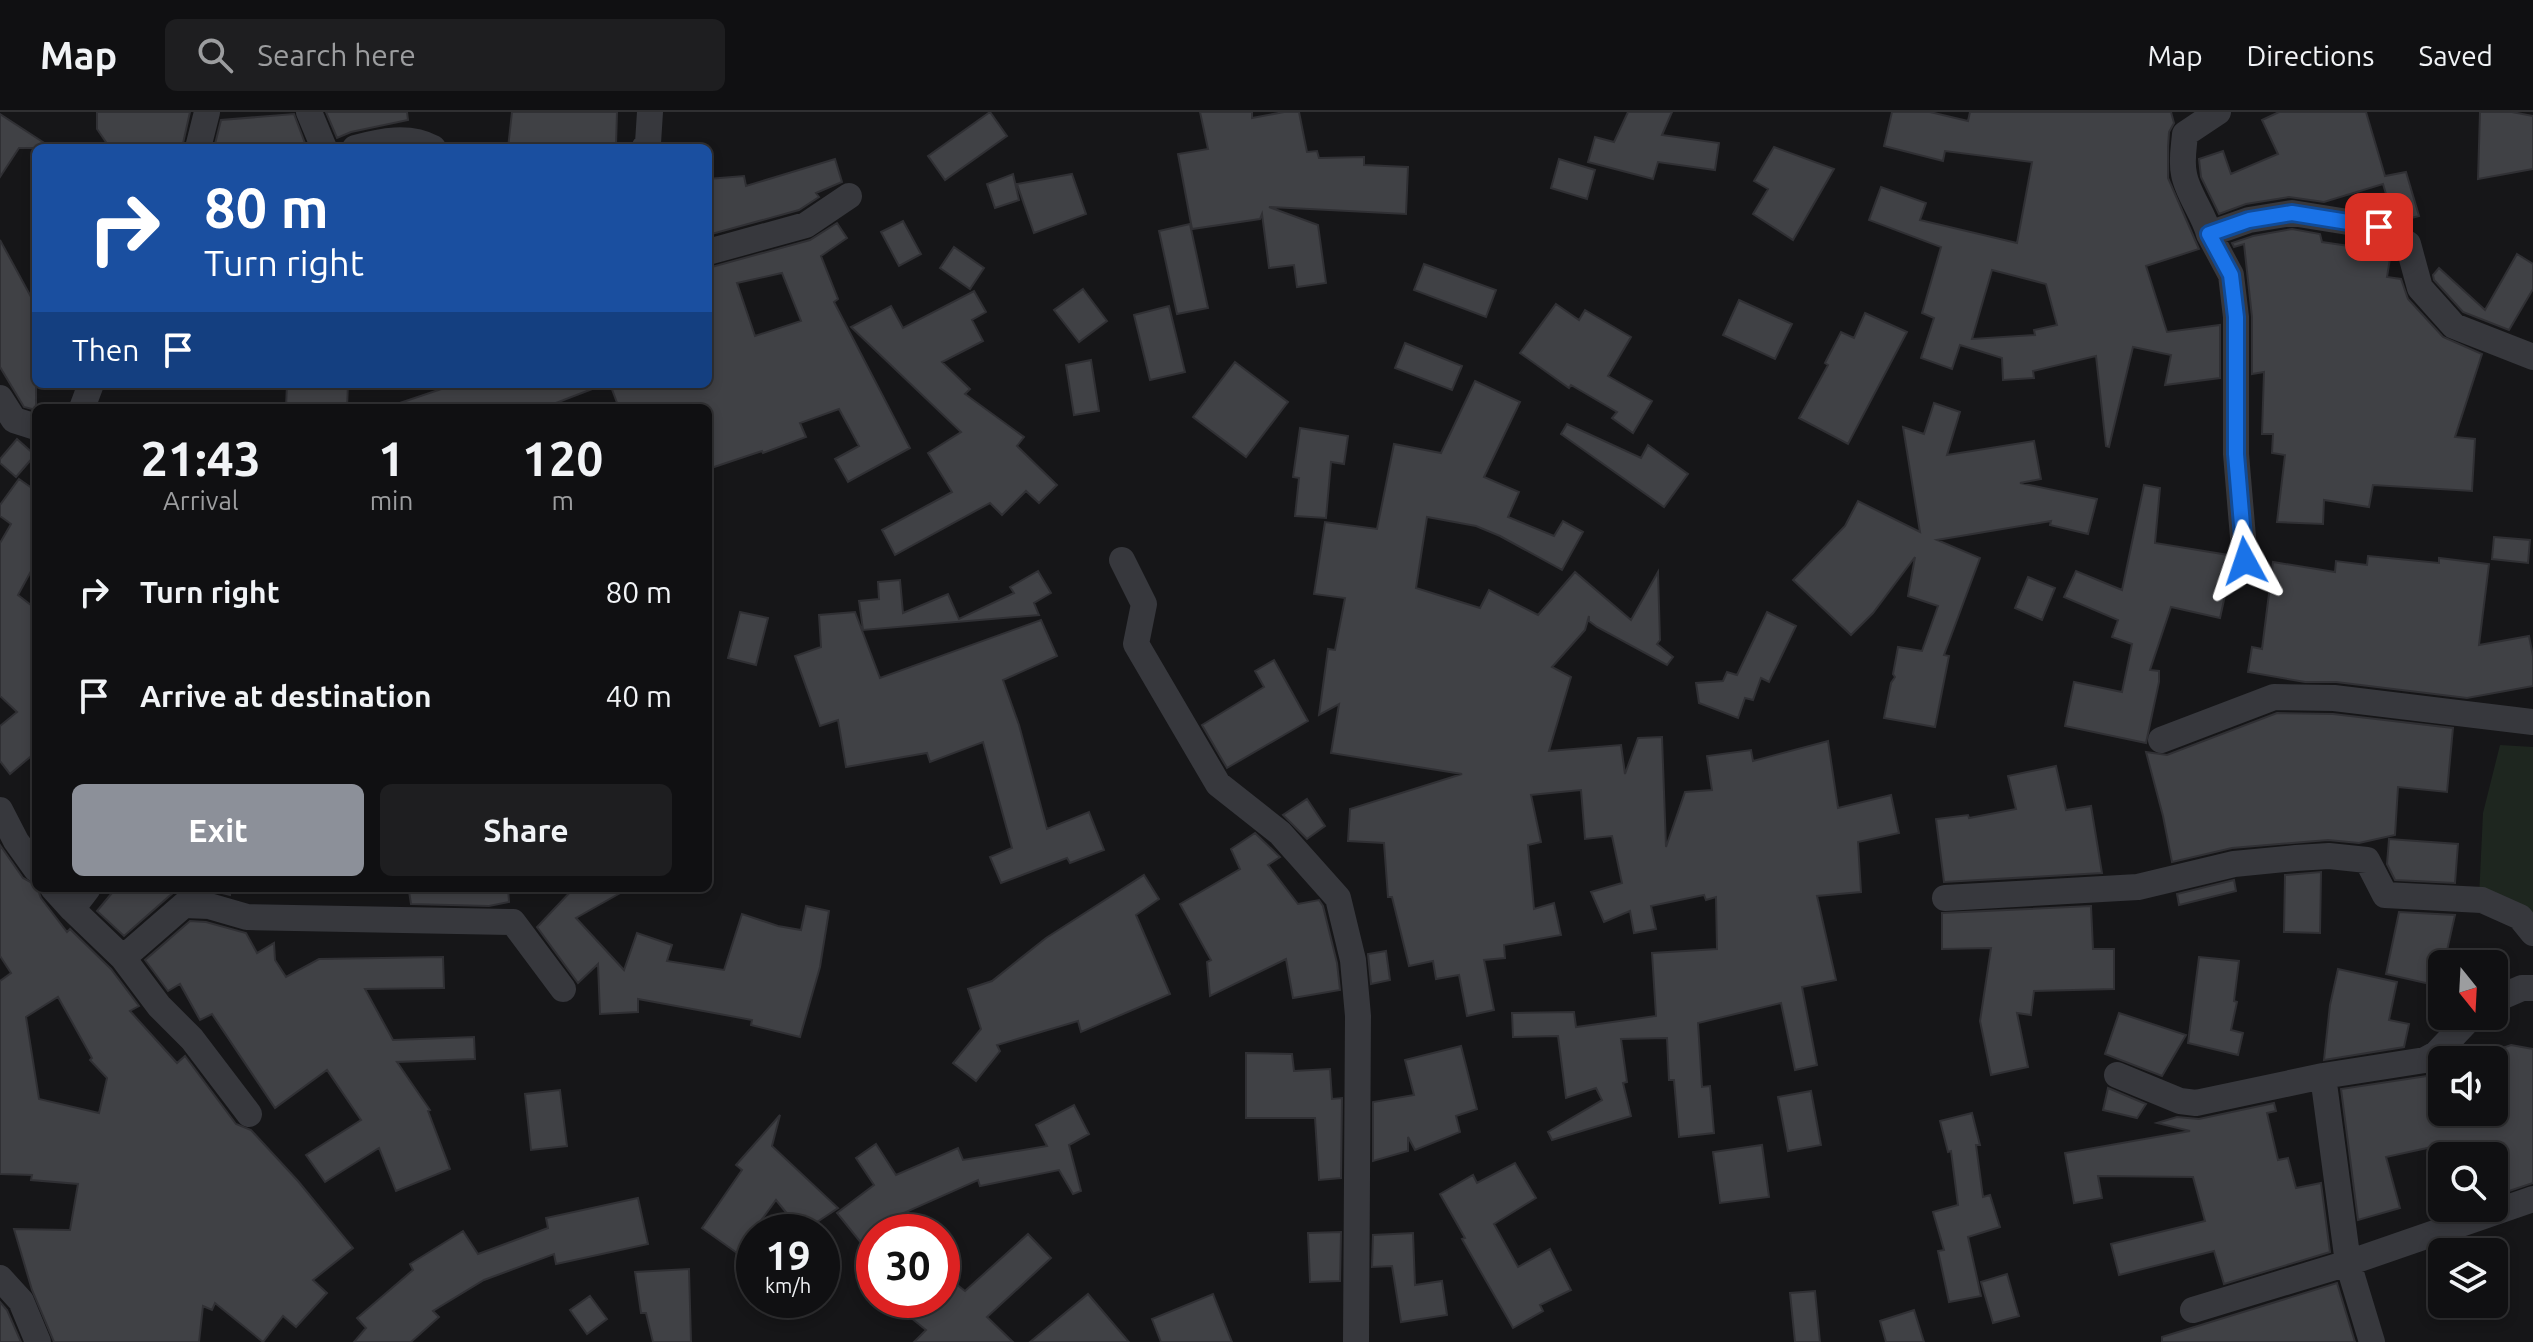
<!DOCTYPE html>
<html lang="en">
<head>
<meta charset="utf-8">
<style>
  :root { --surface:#101012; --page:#1e1e20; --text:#f1f3f6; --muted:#9c9d9f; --line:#303032; --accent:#8c9099 }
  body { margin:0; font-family:Ubuntu,sans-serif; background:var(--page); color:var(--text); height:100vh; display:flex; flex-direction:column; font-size:30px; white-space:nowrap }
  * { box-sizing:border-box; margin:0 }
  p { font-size:26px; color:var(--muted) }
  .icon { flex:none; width:44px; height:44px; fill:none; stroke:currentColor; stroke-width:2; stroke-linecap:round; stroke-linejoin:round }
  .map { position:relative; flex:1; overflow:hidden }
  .details { position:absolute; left:32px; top:292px; width:680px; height:488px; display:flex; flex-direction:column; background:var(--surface); border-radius:12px; box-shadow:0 4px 12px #0003,0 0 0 2px var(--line) }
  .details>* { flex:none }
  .guide { position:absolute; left:32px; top:32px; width:680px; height:244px; border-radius:12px; box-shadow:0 4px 12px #0003,0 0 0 2px var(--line); background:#1a4fa0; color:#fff; overflow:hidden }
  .needle { width:52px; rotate:162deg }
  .fabs { position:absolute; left:2428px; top:838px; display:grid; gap:16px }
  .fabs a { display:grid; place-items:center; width:80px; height:80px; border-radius:12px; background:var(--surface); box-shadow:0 4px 12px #0003,0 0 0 2px var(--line); font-size:40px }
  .speed { position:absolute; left:736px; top:1102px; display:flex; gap:16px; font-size:40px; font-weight:700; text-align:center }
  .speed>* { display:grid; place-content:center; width:104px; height:104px; border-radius:50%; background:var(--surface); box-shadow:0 4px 12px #0003,0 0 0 2px var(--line); line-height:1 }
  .speed small { font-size:20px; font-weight:400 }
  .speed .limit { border:12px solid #d22; background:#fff; color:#111 }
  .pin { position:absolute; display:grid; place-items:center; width:68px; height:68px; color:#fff; margin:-34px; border-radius:16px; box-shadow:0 4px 12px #0006 }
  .me { position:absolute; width:88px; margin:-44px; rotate:355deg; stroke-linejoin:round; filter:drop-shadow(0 0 6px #0008) }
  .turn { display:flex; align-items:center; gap:28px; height:168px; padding:0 40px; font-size:36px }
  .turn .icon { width:104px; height:104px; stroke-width:2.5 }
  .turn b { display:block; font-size:56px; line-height:68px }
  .then { display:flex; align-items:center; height:76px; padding:0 40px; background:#0003; gap:16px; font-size:30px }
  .eta { display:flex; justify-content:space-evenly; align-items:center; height:136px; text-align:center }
  .eta b { font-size:48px; font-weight:700; line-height:56px }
  .button { display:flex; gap:16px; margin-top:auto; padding:16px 40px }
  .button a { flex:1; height:92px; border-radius:12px; background:var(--accent); color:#fff; font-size:32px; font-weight:700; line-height:92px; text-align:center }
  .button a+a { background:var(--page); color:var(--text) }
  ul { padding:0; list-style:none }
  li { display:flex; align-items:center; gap:24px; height:104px; padding:0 40px }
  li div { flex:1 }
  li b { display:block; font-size:30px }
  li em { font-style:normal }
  header { display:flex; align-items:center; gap:48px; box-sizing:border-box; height:112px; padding:0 40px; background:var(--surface); border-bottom:2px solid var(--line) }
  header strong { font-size:38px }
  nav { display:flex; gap:44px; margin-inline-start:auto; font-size:28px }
  .search { width:560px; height:72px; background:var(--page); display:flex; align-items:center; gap:20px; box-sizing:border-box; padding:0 28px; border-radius:12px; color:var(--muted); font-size:30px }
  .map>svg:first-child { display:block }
</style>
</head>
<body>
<header>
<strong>Map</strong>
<div class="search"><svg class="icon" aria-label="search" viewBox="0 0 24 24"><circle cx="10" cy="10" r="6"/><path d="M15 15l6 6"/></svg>Search here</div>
<nav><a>Map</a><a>Directions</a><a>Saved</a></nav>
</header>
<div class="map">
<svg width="2533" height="1230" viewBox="0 0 2533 1230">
  <rect width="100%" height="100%" fill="#161618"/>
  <path fill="#1e261f" d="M2500 633 2533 635V827L2479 786 2483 701Z"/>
  <path fill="#404145" stroke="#303034" stroke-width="2" fill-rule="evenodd" d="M97 0H190L182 36H110L97 17Z
    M326 0H407L408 8 351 20 337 26Z
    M512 0H617L616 33 551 32V36H508Z
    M990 0 1007 24 945 68 928 44Z
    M1200 0H1252V6L1284 0H1299L1307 40 1317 39 1319 46 1364 45V53L1408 55 1406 102 1269 95 1318 113 1326 171 1297 175 1294 153 1269 156 1262 102 1260 107 1192 117 1178 42 1208 37Z
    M1628 0H1672L1662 23 1719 31 1715 58 1658 50 1653 67 1588 50 1595 25 1614 30Z
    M1892 0H1930L1968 9 1970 0H2171L2174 11 2169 20 2168 35V66L2199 137 2146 154 2167 220 2220 213V266L2165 273 2171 243 2133 235 2109 335 2106 334 2096 244 2033 259 2034 266 2003 268 2002 246 1960 233 1952 257 1921 246 1934 206 1922 201 1941 135 1869 108 1881 75 1926 91 1920 108 2017 131 2032 50 1945 39 1943 49 1884 34ZM1992 158 2046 172 2057 213 2034 218 2035 223 1972 227Z
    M2279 0H2366L2385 64 2406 60 2419 104 2400 109 2393 105 2383 72 2324 90 2289 85 2246 92 2219 102 2201 65 2199 47 2223 39 2231 62 2278 42 2262 8Z
    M2480 0H2512L2533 4V57L2478 67Z
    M0 2 52 36H19L0 65Z
    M294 2 306 34 214 36 221 8Z
    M1774 35 1834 57 1793 128 1753 102 1768 77 1754 69Z
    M835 47 842 70 816 81 819 85 799 98 708 123V67L744 64 746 74Z
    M1559 47 1595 58 1587 87 1551 76Z
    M1013 62 1019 88 995 96 987 72Z
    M1072 62 1086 102 1034 121 1017 72Z
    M903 109 921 142 899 154 881 120Z
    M837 111 847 126 821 144 838 187 834 190 910 336 848 370 835 347 859 334 839 297 800 311 806 325 763 341 762 339 708 357V296H619L610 272H708V187L711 186 708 156 810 128ZM782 161 801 209 755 224 737 171Z
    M1190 112 1208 196 1177 202 1159 119Z
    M2292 117 2320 122 2322 130 2391 140 2387 165 2401 167 2408 187 2443 225 2482 242 2455 325 2475 327 2472 379 2373 373 2369 395 2324 388 2323 412 2277 410 2285 343 2272 341 2273 322H2262L2264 260 2252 262V205L2244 132 2234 135 2232 131 2253 124Z
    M0 128 36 194V298L24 295 0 255Z
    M954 135 984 156 970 177 940 156Z
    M2517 142 2533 152V177L2509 218 2463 200 2434 168 2433 163 2439 156 2485 198Z
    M1424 152 1496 178 1486 205 1414 178Z
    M1083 177 1107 209 1079 230 1054 198Z
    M974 179 986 200 972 208 983 229 942 250 970 277 965 282 1024 325 1017 334 1057 373 1039 391 1026 379 1002 403 990 391 895 443 882 418 952 380 928 341 961 320 851 215 891 194 903 216Z
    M1739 188 1792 212 1775 247 1723 223Z
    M1556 192 1579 208 1585 198 1631 225 1608 264 1652 289 1633 321 1612 306 1617 300 1571 273 1569 276 1520 241Z
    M1169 194 1185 260 1150 268 1134 203Z
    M1865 201 1907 220 1848 332 1799 306 1828 253 1825 251 1841 220 1854 226Z
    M1405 231 1462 254 1452 278 1395 256Z
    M1091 248 1099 299 1074 303 1066 253Z
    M1235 250 1288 290 1246 345 1193 305Z
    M1475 269 1520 290 1484 365 1519 380 1508 405 1554 424 1563 409 1583 420 1562 458 1500 424 1476 414 1427 405 1416 476 1480 496 1489 478 1538 503 1575 460 1631 508 1658 460 1660 528 1657 532 1673 545 1667 553 1597 515 1589 509V504L1585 518 1552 555 1571 565 1549 639 1621 633 1625 662 1638 626 1662 625 1666 735 1685 680 1712 678 1707 644 1751 638 1753 649 1828 629 1838 696 1891 683 1899 721 1858 730 1861 780 1817 784 1836 868 1802 875 1817 953 1795 958 1781 891 1698 911 1702 975 1710 974 1714 1021 1679 1025 1674 968H1669L1667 926 1621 927 1627 970 1623 971 1631 1004 1552 1028 1548 1020 1602 988 1596 976 1566 986 1558 924 1513 925 1512 901 1574 900 1576 915 1656 904 1652 841 1717 837 1716 785 1706 788 1704 783 1651 794 1656 817 1634 821 1630 799 1604 810 1591 780 1622 771 1612 724 1585 727 1581 678 1531 683 1541 730 1528 733 1534 797 1554 791 1561 823 1504 833 1505 846 1484 848 1494 898 1467 904 1459 863 1436 867 1433 849 1409 854 1392 785H1388L1384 731 1348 729 1350 697 1462 662 1331 641 1339 592 1319 603 1328 537 1335 538 1345 486 1314 482 1325 410 1377 417 1394 332 1441 341Z
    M287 272H348L347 296H286Z
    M456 272H600V274L543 296H398L397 292Z
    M1934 291 1960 300 1947 343 2034 329 2041 367 2020 371 2097 387 2088 422 2050 413 2051 409 1937 428 1980 446 1944 543 1949 544 1935 615 1884 606 1891 571 1895 565 1893 562 1898 535 1922 539 1938 494 1908 484 1915 445 1873 501 1851 523 1793 468 1845 414 1858 389 1920 420 1903 315 1924 322Z
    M1567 312 1641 346 1648 333 1688 362 1664 395 1561 322Z
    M1300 316 1348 324 1344 352 1331 350 1326 406 1295 404 1299 366 1293 365Z
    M17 327 35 343 16 365 0 351V347Z
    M19 367 36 379V450L18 483 36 497V640L10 662 0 649V614L17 600 0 584V431L11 412 0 404V393Z
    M2144 373 2160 376 2155 431 2228 443 2231 456 2220 506 2171 495 2150 558 2159 559V570L2146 631 2065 614 2074 570 2122 580 2132 532 2112 525 2118 508 2064 485 2076 459 2122 478Z
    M2494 425 2530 428 2528 451 2492 447Z
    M2368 444 2439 451V446L2489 452 2479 533 2529 524 2533 544V574L2467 586 2336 570H2305L2248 560 2252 535 2262 537 2273 450 2335 460 2336 449 2367 453Z
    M1038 459 1051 481 1034 491 1039 503 863 518 859 489 879 487 878 470 900 468 903 501 948 482 959 507 1014 481 1010 475Z
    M2028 465 2055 476 2042 508 2015 496Z
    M740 500 768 506 756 553 728 546Z
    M855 500 880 566 1041 508 1057 544 1003 568 1019 613 1047 717 1089 700 1104 738 1070 751 1067 746 1001 771 990 745 1012 736 983 630 930 650 927 641 846 655 838 608 820 614 795 544 821 535 819 503Z
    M1767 500 1796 514 1769 570 1761 566 1753 588 1745 586 1738 606 1699 591 1696 571 1723 569 1727 560 1737 563Z
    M1274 548 1308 609 1227 656 1202 613 1264 575 1255 559Z
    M2277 601 2333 602 2453 616 2447 680 2398 675 2395 723 2359 731 2328 728 2232 736 2172 750 2163 704 2146 640 2167 643Z
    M2056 654 2066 698 2091 694 2102 761 1944 770 1936 707 1968 703 1969 706 2016 697 2008 664Z
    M1307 687 1325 714 1307 727 1283 703Z
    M1255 721 1280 745 1268 753 1298 792 1319 788 1323 794 1337 851 1340 878 1293 886 1286 847 1210 884 1207 850 1211 848 1180 792 1240 757 1231 737Z
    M2389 727 2458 732 2455 771 2395 768 2387 752Z
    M0 733 23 766 36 773 41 786 67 820 70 817 111 857 139 894 130 899 177 951 185 944 236 1012 251 1018 298 1069 353 1136 313 1168 327 1181 296 1215 283 1204 263 1230 215 1191 212 1198 203 1194 199 1230H54L32 1178 14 1117 70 1118 78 1072 31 1068 32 1063 0 1062V869L11 861 0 844ZM58 885 92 946 90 948 107 966 99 1001 39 987 26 905Z
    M2321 760 2320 821 2284 820 2285 763Z
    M1144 763 1159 787 1136 803 1170 882 1081 920 1078 909 997 933 1000 939 976 969 953 951 981 917 968 877 992 869 1046 826Z
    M2234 768 2236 779 2179 793 2177 782Z
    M116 776H230V783L210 778 185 777 174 780 124 824 97 799Z
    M429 776H508L509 790 489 794 411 792 409 779Z
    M574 776H629L576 806 624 858 637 821 672 833 667 849 724 858 742 802 778 814 801 818 806 794 829 799 820 855 800 925 751 913 752 908 638 887V900L600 902 598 852 578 871 537 815Z
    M2091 794 2093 837H2114V877L2034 879 2031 903 2017 901 2028 955 1991 963 1980 909 1991 836 1942 837V801Z
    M2399 800 2455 803 2439 874 2386 862Z
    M190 809 206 810 246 821 257 841 274 831 275 848 286 865 319 847 443 845 444 876 365 877 393 928 474 925 475 947 397 950 430 998 428 999 450 1057 396 1079 379 1036 325 1070 306 1043 361 1008 327 958 275 996 212 902 200 908 180 872 168 879 145 848Z
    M1386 839 1390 868 1371 872 1368 842Z
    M2199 845 2239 849 2234 889 2237 890 2231 918 2243 921 2238 943 2188 931Z
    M2338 857 2397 870 2389 908 2409 912 2404 935 2324 948 2330 893Z
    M2119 901 2186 923 2162 964 2105 942Z
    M2511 933 2533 937V1071L2494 1084V1044H2435L2432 1035 2386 1045 2400 1096 2358 1108 2341 977 2427 964 2442 957V1000H2494V939Z
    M1461 934 1477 997 1456 1004 1460 1020 1415 1038 1408 1025V1039L1373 1049V990L1414 983 1405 948Z
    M1246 941 1292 942 1294 959 1330 957 1332 987 1342 986 1341 1066 1319 1068 1315 1006H1246Z
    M2108 976 2146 992 2137 1006 2103 998Z
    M560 978 567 1034 531 1038 525 982Z
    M1811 979 1821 1033 1788 1039 1778 985Z
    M2274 991 2276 999 2267 1001 2278 1048 2288 1046 2296 1076 2321 1071 2330 1140 2224 1172 2214 1139 2119 1163 2111 1132 2205 1109 2193 1065 2098 1064 2102 1086 2074 1091 2065 1041 2190 1019 2157 1011 2177 1005 2199 1007Z
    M1074 993 1089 1022 1069 1033 1081 1079 1073 1082 1059 1058 980 1074 978 1068 881 1111 884 1114 874 1120 862 1132 837 1101 874 1073 856 1046 876 1032 896 1063 958 1036 963 1048 1047 1034 1036 1013Z
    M1972 1001 1980 1033H1976L1983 1085 1990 1083 2000 1115 1968 1125 1981 1184 1949 1190 1938 1139 1944 1138 1933 1100 1958 1093 1951 1039 1948 1040 1940 1009Z
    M780 1003 772 1034 838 1096 802 1120 776 1088 754 1118V1147L743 1135 744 1146 702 1116 742 1058 736 1053Z
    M1762 1033 1769 1085 1720 1091 1713 1040Z
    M1515 1051 1536 1086 1494 1112 1518 1155 1550 1137 1571 1178 1540 1193 1543 1199 1513 1216 1462 1127 1465 1126 1440 1082 1473 1063 1477 1071Z
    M638 1086 648 1132 556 1152 554 1142 484 1168 433 1199 439 1205 411 1230H354L366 1216 357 1206 413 1158 410 1152 463 1119 478 1142 548 1116 546 1106Z
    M1341 1120 1340 1169 1310 1170 1308 1121Z
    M1413 1121 1415 1173 1442 1169 1447 1203 1401 1210 1392 1154 1372 1155 1373 1123Z
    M1028 1122 1051 1146 987 1205 1013 1230H914L926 1218 889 1188H942V1161L965 1179Z
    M689 1157 691 1230H653L646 1201H641L635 1160Z
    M2007 1162 2019 1204 1993 1211 1981 1170Z
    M2337 1171 2355 1230H2162V1225Z
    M1815 1179 1820 1230H1795L1790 1181Z
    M1088 1182 1129 1230H1030Z
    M1213 1182 1232 1230H1161L1152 1207Z
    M590 1184 607 1207 587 1222 570 1198Z
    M0 1190 7 1198 21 1230H0Z
    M1914 1198 1924 1230H1886L1880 1209Z"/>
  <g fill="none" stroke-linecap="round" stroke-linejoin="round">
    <path stroke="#37383d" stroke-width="26" d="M309 0 324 36
      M198 36 207 0
      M355 36C381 29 409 23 433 36
      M644 36 648 31 650 0
      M2209 122C2204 102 2187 81 2184 62 2181 49 2184 35 2185 22L2218 0
      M708 140 806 113 849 84
      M0 286 14 308 36 315
      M82 296 91 272
      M1122 448 1144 492 1136 532 1218 672 1280 721 1338 786 1353 848 1358 904 1356 1230
      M2245 449 2236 342V205L2231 163 2209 122 2249 108 2292 101 2379 115 2408 132 2420 176 2454 214 2533 245
      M2161 628 2274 585 2334 586 2533 610
      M0 698 16 729 36 757
      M53 776 72 797 88 776
      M1945 786 2138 775 2234 752 2296 746 2329 744 2367 748 2385 783 2482 788 2520 805 2533 821
      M72 797 123 846 159 894 192 927 249 1002
      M123 846 184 793 209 794 247 805 513 810 563 877
      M2494 888 2522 876H2533
      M2117 963 2180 989 2196 991 2323 964
      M0 1166 21 1189 38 1230
      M2193 1198 2348 1151 2323 964 2425 948 2436 942 2472 904
      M2372 1230 2348 1151 2533 1087"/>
  </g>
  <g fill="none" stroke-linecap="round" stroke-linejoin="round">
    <g stroke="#114b97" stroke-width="20">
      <path id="route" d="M2245 449 2236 342V205L2231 163 2209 122 2249 108 2292 101 2379 115"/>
    </g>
    <use href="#route" stroke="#1a73e8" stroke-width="14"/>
  </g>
</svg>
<div class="fabs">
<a><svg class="needle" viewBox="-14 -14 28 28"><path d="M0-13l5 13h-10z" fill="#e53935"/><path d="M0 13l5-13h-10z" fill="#9c9d9f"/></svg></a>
<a><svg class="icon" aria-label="sound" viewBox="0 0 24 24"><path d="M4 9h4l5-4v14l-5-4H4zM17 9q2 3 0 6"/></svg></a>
<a><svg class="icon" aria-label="search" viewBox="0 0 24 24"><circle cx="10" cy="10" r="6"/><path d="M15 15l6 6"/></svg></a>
<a><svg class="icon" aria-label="layers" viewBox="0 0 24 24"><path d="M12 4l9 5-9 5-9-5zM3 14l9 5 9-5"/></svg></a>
</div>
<div class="speed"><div>19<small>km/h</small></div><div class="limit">30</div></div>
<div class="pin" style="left:2379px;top:115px;background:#d93025"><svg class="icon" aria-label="arrive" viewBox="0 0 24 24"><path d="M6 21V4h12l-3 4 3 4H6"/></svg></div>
<svg class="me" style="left:2245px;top:449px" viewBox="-20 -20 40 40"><path d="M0-17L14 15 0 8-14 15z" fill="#1a73e8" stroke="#fff" stroke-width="4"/></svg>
<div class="guide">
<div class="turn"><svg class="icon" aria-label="right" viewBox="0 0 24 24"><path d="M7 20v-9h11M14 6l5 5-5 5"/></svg><div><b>80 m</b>Turn right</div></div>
<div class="then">Then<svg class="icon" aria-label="arrive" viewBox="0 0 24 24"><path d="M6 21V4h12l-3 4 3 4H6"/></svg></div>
</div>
<section class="details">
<div class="eta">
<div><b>21:43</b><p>Arrival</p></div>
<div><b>1</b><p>min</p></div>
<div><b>120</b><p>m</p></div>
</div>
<ul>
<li><svg class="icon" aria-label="right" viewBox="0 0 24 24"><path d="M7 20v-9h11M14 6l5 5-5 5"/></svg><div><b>Turn right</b></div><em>80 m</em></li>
<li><svg class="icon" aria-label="arrive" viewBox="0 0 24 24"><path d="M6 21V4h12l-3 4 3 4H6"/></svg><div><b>Arrive at destination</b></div><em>40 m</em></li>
</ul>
<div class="button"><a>Exit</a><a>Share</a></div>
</section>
</div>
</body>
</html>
